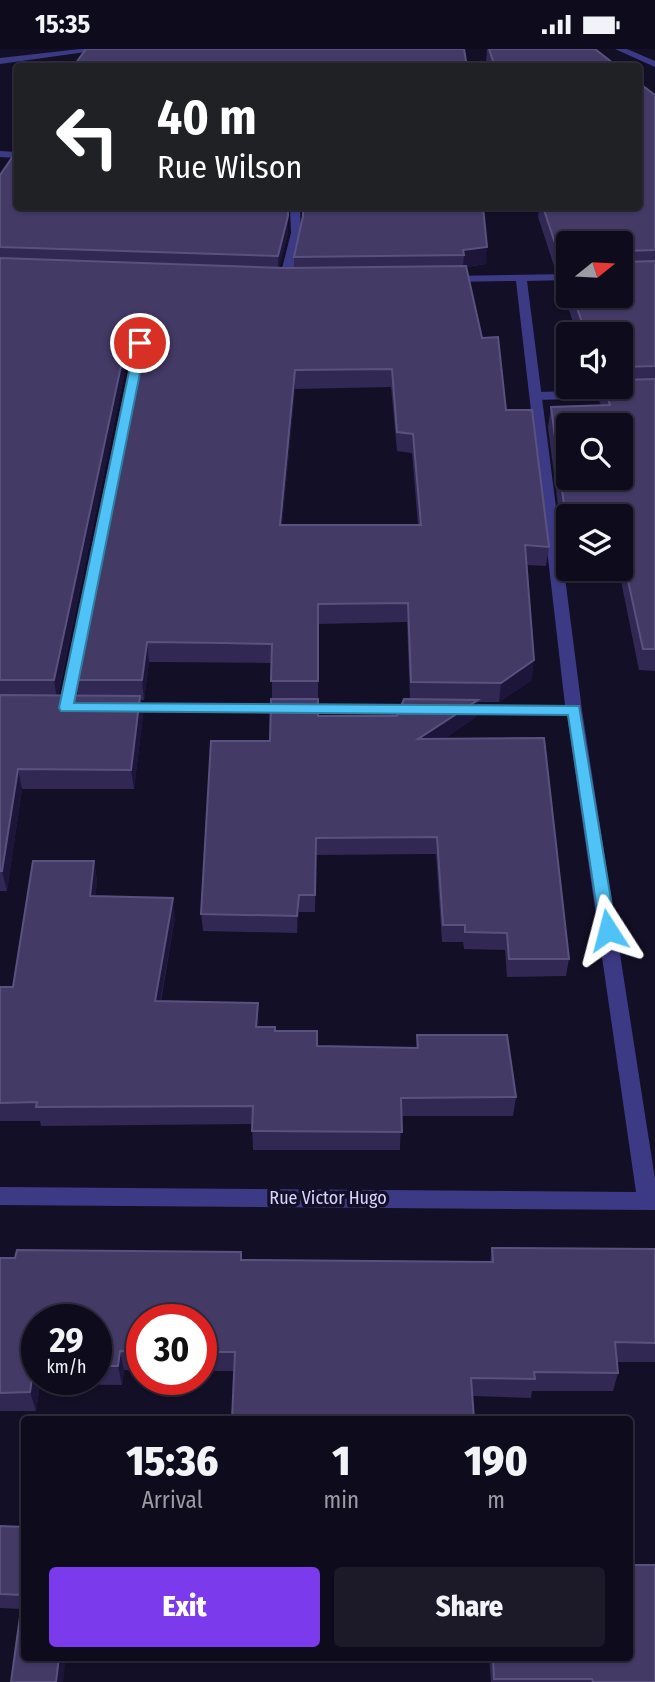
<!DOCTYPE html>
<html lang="en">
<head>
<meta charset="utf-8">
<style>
  :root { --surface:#0e0b1c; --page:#1c1929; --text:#f1f3f6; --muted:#9b9ba3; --line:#2e2b3b; --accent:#7c3aed }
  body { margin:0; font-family:"Fira Sans Condensed",sans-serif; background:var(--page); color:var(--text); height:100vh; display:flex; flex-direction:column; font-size:26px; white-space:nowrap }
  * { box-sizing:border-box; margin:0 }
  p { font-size:23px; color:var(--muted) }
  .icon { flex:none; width:38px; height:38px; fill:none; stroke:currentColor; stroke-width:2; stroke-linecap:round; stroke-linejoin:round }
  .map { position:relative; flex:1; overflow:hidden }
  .sheet { position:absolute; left:21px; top:1367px; width:612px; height:245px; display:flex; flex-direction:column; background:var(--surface); border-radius:7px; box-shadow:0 2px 5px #0004,0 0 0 2px var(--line) }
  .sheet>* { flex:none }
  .hud { position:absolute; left:14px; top:14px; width:628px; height:147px; border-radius:7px; box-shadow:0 2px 5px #0004,0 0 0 2px var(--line); background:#202124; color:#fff; overflow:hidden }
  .needle { width:46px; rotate:72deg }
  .fabs { position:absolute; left:556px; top:182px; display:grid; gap:14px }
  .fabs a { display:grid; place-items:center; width:77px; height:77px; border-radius:7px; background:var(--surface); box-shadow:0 2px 5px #0004,0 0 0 2px var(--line); font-size:35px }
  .speed { position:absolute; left:21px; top:1255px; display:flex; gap:14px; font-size:35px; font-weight:700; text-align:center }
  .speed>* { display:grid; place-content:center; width:91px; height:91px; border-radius:50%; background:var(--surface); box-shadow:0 2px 5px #0004,0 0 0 2px var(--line); line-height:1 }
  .speed small { font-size:18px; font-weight:400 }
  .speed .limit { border:10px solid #d22; background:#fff; color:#111 }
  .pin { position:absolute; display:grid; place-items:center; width:60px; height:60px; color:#fff; margin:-30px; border:4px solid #fff; border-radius:50%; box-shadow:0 2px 7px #0007 }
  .me { position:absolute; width:77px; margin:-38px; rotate:351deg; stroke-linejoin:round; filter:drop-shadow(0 0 5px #0008) }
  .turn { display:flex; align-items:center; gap:24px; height:147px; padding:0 28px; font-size:32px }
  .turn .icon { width:91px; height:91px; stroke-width:2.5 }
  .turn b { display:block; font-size:49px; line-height:60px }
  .eta { display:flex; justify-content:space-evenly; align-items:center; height:119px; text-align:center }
  .eta b { font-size:42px; font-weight:800; line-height:49px }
  .button { display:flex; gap:14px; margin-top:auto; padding:14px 28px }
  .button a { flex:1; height:80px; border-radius:7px; background:var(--accent); color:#fff; font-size:28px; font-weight:800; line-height:80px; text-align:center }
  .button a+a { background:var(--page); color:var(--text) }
  .status { display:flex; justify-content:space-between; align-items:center; height:49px; padding:0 35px; background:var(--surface); direction:ltr }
  .status svg { height:19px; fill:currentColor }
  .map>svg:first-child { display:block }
</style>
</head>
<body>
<div class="status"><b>15:35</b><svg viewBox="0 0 49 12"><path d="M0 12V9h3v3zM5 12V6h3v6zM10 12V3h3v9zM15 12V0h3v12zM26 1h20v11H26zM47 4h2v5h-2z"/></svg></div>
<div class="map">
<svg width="655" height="1633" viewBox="0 0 655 1633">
  <rect width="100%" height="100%" fill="#130f26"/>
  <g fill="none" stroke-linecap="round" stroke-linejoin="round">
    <path fill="#3d3a85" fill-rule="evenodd" d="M655 340V348L536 351 530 347 536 343Z"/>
    <path fill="#3d3a85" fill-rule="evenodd" d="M615 0H627L655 12V18Z
      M0 102 18 103V109L0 108Z
      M290 158H300L301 184 291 231 285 234 279 231 291 184Z
      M569 225V231L527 232 582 661 655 1130V1161L0 1156V1138L636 1143 567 666 455 665 447 660 455 655 565 656 516 232 448 233 442 230 448 227Z
      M140 290 146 294 74 658 66 663 58 658 134 294Z
      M119 654 423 655 431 660 423 665 113 663 111 659Z"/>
    <path fill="#3d3a85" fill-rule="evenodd" d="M80 0H107L0 15V9Z"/>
  </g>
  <path fill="#312854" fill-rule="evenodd" d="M487 0H595L618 18H488L486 12Z
    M655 46V622L639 621 619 522 590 520H621V467H569V518H566L548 378 551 358 601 356 599 352 601 339H595L594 338H621V285H577L560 234 561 222 556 223 538 168 539 158H639ZM569 194 621 247H569Z
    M0 126 288 158V184L279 219H294V208L303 169V158H301H483L486 215 466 218 482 289 506 361 549 498 546 517 527 516 532 631 499 653H478L476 668 444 690 569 910 566 927 507 928 505 901 464 900 463 893H442L436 805 316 806 315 863H299L297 884 203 882 201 865 270 692 272 650V614L149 613 144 651H141L143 666 134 740H22L7 842H0ZM139 288 144 291 75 631 78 647H58L131 293ZM391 338 397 402 412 404 418 476H282L295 340ZM407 573 410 650 397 667H318V575Z
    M94 812 97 832 95 848 175 868 161 952 258 954V978L275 982 317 997 416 999 417 986 516 1048 513 1067H401L400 1101H253L252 1075 41 1077 40 1072H0V938H13Z
    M492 1199 655 1200V1313H617L618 1324 613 1342H532L531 1349 473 1347 234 1322H201V1270H142V1322L124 1321 122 1336 40 1335 36 1362H0V1209L490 1213ZM37 1270H96V1330H37Z
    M0 1477 63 1633 21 1560 0 1559Z
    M489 1608H630L655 1633H491Z"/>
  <path fill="#1d163a" d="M288 167V184L278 224V207Z
    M487 198 486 215 463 218 464 206 463 201Z
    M137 270 139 288 131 293 57 650 54 631 130 275Z
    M295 321V340L280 495V476Z
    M147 593 149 613 144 651 142 631Z
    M534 611 532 631 499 653 501 634Z
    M140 647 143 666 134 740 131 721Z
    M478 651 476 668 417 708 418 690Z
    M18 720 22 740 7 842 2 822Z
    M94 812 97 832 93 867 90 847Z
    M299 846V863L297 884V867Z
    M173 849 175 868 157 971 155 952Z
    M258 954 259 973 257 997 256 978Z
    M120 1302 124 1321 122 1336 118 1317Z
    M34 1316 37 1323V1330H39L40 1335 36 1362 30 1343Z
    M59 1608H66L63 1633H56Z"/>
  <path fill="#433a66" stroke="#5a527e" stroke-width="2" fill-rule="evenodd" d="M86 0H464L467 18H73Z
    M489 0H595L618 18H495Z
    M639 34 655 46V201L624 202 621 205V194H569V203H558L543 158H639Z
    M18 100V158H288V167L278 207 0 198V126Z
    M303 158H483L487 198 463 201 464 206 294 208 303 167Z
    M621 205 624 213 655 212V317L621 318V285H586L573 247H621Z
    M0 209 285 219 466 217 482 289 498 288 506 361H532L549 498 525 496 534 611 501 634 411 633 408 554 318 555V632H271L272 595 224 594 147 593 142 631H75L147 276 137 270 130 275 54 631H0ZM392 320 397 383 413 385 421 476H280L295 321Z
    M562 214H569V234Z
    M655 330V600H643L621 500V467H569V493L551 358 610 356 604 338H621V331ZM569 376H621V429H569Z
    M0 646 140 647 131 721 18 720 2 822H0Z
    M271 650H318V667H397L404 650 478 651 418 690 544 689 569 910H509L507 884 465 883V876H443L437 788 316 789 315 846H299L297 867 201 865 211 692H270Z
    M33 812H94L90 847 173 849 155 952 258 954 256 978H275V982H317V997L418 999 417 986H507L516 1048 401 1049 402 1083 252 1082 253 1057 36 1058 37 1053 0 1054V938H13Z
    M492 1199 655 1200V1294L615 1293 618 1324 534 1323 535 1330 471 1329 474 1370H232L235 1303H201V1270H142V1303L120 1302 118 1317H96V1270H37V1316H34L30 1343 0 1344V1209H15L17 1201 241 1203V1211L493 1213Z
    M0 1477 24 1478V1608H59L56 1633H11L23 1546 0 1545Z
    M630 1516H655V1633H593L592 1630H494L493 1608H630Z"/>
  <path fill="#4fc3f7" stroke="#337fa1" stroke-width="2" d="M140 290 146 294 74 654 579 657 616 881 614 886H602L600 881 568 666 61 662 59 659 135 294Z"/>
  <g text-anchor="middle" stroke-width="7" stroke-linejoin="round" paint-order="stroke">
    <g font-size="18" fill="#d9d4ff" stroke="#130f26">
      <text x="328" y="1155">Rue Victor Hugo</text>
    </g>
  </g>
</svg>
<div class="fabs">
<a><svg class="needle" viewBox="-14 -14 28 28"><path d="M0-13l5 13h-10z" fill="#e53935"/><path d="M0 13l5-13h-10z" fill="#9b9ba3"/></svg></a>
<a><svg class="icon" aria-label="sound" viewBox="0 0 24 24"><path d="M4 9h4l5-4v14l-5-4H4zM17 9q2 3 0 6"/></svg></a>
<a><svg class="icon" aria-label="search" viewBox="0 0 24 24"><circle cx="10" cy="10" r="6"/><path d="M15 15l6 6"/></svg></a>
<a><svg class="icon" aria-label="layers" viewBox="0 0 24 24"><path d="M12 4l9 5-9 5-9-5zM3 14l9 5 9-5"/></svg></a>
</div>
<div class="speed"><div>29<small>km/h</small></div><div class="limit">30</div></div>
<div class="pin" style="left:140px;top:294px;background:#d93025"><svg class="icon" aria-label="arrive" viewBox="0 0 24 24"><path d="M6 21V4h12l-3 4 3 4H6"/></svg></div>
<svg class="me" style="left:608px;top:881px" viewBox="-20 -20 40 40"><path d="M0-17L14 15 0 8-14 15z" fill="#4fc3f7" stroke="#fff" stroke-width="4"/></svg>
<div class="hud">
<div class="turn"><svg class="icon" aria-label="left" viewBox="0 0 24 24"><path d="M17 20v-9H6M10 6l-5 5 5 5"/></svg><div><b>40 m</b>Rue Wilson</div></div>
</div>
<section class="sheet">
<div class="eta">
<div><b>15:36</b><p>Arrival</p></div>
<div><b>1</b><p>min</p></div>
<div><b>190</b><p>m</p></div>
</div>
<div class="button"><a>Exit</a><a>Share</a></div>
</section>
</div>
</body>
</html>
